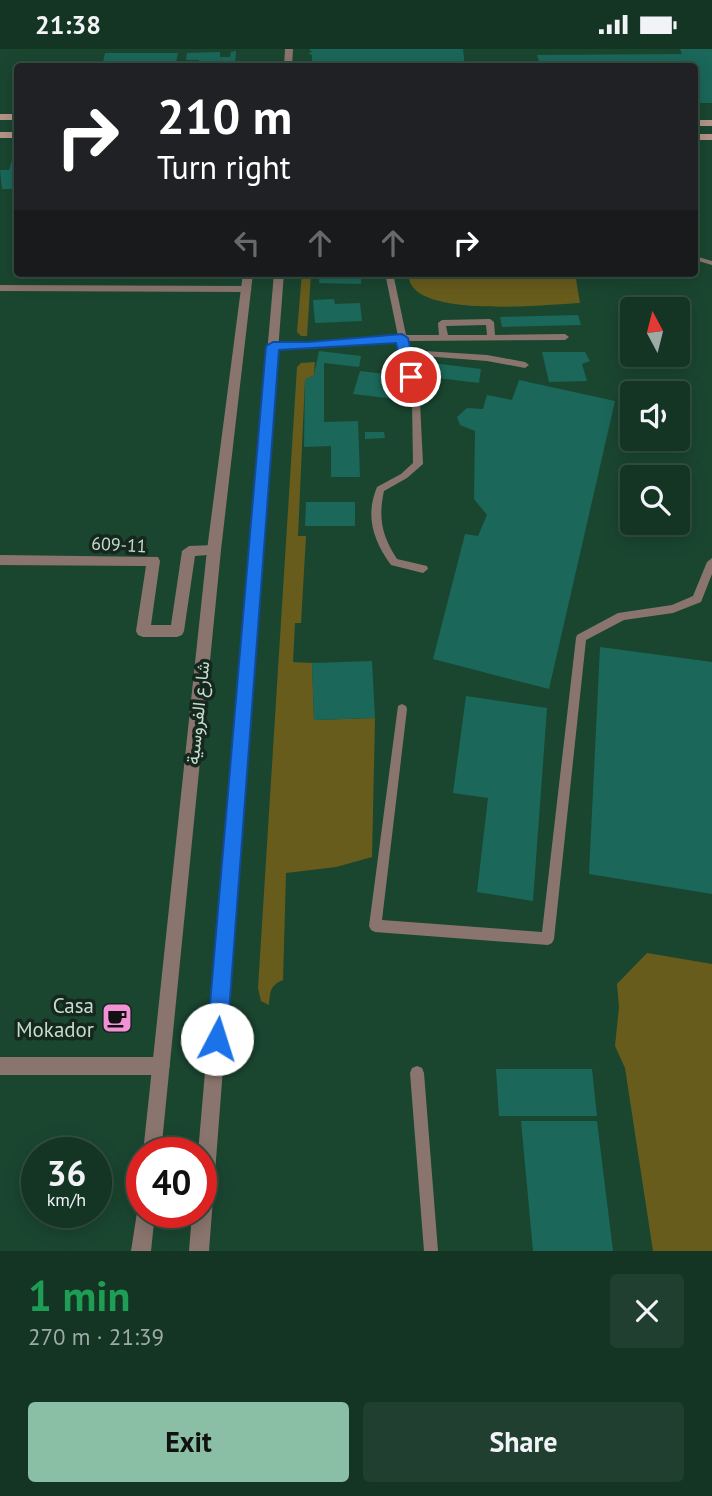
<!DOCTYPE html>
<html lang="en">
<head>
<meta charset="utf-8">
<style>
  :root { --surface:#143424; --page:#213f31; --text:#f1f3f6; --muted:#9daaa6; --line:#334f41; --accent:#8abfa5 }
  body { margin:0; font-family:"PT Sans",Vazirmatn,sans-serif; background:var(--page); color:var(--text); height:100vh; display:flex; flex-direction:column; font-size:26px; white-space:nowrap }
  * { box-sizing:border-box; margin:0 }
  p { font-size:23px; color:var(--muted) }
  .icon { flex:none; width:38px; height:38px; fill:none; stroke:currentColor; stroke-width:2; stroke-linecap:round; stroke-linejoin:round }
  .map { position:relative; height:1202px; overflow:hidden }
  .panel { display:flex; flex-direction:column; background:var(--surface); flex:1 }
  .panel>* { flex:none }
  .guide { position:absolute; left:14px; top:14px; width:684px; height:214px; border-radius:7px; box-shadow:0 4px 18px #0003,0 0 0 2px var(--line); background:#202124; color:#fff; overflow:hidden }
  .needle { width:46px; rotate:353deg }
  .controls { position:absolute; left:620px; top:248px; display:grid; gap:14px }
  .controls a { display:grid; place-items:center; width:70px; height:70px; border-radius:7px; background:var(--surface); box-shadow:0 4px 18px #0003,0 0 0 2px var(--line); font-size:35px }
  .speed { position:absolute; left:21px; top:1088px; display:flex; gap:14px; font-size:35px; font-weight:700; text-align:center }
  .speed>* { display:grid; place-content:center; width:91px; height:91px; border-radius:50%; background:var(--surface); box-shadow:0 4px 18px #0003,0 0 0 2px var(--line); line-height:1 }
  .speed small { font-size:18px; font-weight:400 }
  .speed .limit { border:10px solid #d22; background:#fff; color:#111 }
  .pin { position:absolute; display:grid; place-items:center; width:60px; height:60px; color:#fff; margin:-30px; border:4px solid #fff; border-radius:50%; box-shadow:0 2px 7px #0007 }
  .me { position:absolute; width:77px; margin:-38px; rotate:5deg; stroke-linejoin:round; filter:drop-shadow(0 0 5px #0008) }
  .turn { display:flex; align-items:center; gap:24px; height:147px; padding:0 28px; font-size:32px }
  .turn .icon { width:91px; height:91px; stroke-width:2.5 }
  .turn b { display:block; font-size:49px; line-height:60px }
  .lanes { display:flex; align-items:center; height:66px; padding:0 28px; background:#0003; justify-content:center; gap:35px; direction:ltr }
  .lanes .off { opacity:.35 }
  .round { display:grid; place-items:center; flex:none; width:74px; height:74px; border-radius:7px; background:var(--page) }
  .headline { display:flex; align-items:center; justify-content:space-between; height:119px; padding:0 28px }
  h1 { font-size:42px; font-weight:700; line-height:52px; color:#1e9e55 }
  .cta { display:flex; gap:14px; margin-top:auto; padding:14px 28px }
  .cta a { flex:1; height:80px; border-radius:7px; background:var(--accent); color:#111; font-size:28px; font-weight:700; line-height:80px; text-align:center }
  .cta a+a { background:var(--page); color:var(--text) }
  .status { display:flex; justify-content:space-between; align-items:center; height:49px; padding:0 35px; background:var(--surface); direction:ltr }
  .status svg { height:19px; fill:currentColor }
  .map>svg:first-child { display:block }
</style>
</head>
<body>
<div class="status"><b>21:38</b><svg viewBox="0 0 49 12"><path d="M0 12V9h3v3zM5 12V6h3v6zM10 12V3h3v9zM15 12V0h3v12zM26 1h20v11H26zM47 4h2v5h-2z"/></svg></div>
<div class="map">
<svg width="712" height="1202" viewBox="0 0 712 1202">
  <rect width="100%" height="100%" fill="#1a4630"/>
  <path fill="#685c1c" d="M302 224H311L307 287H301L297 283Z
    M409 224H575L580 254C550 255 404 272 409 224Z
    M315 313 314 326 305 331 298 487H306L301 574H295L293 613 312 614 314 671 375 669 372 808 336 818 286 824 283 931C270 936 270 943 269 956L261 952 258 939 297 318 301 314Z
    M647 904 712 915V1202H653L625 1019 615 997 619 958 617 935Z"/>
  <path fill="#1b675a" d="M309 0H463L465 18H312V15H308L312 12V6L308 4 312 3Z
    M680 0H712V54H695V18L540 16 537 6 682 5Z
    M236 2 235 17 198 18 199 11H186L187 4 220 3V8H230L231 3Z
    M105 4H178L175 18H102Z
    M14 105H18V140H2L0 121H9Z
    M320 224H361V235L319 234Z
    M334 250 335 255 360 254 362 272 315 274 313 251Z
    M578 266 581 276 502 278 500 268Z
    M319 302 361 307 359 318 324 314V373L358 372 360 428H331V397L304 398 305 331 314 326Z
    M542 303H585L590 312 582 315 587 332 549 333Z
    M424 313 481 320 479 334 421 327Z
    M360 322 401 327 396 350 353 345Z
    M519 331 615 352 549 640 433 610 465 485 478 487 487 466 474 450 475 382 460 376 457 368 467 359 483 360 487 346 512 351Z
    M365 383H384L385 389 365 390Z
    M306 453H355V477H305Z
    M600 598 712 613V845L589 825Z
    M372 612 375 669 314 671 312 614Z
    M466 647 547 659 533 852 477 843 488 749 453 744Z
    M496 1020H592L597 1067H499Z
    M521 1072H597L613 1202H533Z"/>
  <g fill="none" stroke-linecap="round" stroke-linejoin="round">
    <path fill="#8a756e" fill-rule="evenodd" d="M695 207 712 212V216L695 211Z
      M385 224H393L406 286H439L438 274 442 271 490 270 494 273 495 286 565 285 569 288 565 291 407 292 409 301 487 306 525 313 529 316 525 319 487 312 410 306 420 353 423 415 407 429 384 442C378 469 382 487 397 510L427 517 428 520 423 524 391 516C373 491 365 467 377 438L401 425 413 414 412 353 399 292 308 300H273L269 297 273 294H308L398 287ZM486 276 487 286H448L446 277Z
      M712 509V525L701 553 673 564 624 571 586 591 554 890 552 894 548 896 375 883 371 881 369 877 398 657 402 655 406 657 407 660 382 871 542 883 576 589 577 586 618 564 672 556 693 547 707 513Z
      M417 1017 422 1019 424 1024 438 1202H424L410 1024 412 1019Z"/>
    <path fill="#8a756e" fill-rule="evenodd" d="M285 0H293L292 18H284Z
      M0 236 247 237 252 240 247 243 0 242Z
      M214 496 221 501 219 505 195 507 184 582 182 586 177 588H143L138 586 136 582 146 517 0 516V506L158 508 160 512 151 576H171L182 502 189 497Z
      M0 1008H161L167 1011 170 1017 167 1023 161 1026H0Z"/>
    <path fill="#8a756e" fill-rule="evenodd" d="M243 224H253L221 501 161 1104H143L207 501Z
      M274 224H284L209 1202H189L192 1164H201V1104H198Z
      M142 1156V1164H155L151 1202H131L138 1157Z"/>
    <path fill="#b59489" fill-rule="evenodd" d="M0 65H18V71H0Z
      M695 71H712V77H695Z
      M0 83H18V89H0Z
      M695 85H712V91H695Z"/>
  </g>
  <path fill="#1a73e8" stroke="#114b97" stroke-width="2" d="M402 285 408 289 417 328 411 332 404 328 396 294 279 301 227 990 224 998 217 1001 210 998 207 990 266 297 273 293H308Z"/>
  <defs>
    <g id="cafe-square" transform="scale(1.575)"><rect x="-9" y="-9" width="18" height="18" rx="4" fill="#f391d6" stroke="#16281e"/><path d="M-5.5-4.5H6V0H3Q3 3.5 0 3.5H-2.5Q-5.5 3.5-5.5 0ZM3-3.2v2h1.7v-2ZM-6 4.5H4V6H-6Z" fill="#111"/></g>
  </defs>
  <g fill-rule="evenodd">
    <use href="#cafe-square" x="117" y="969"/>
  </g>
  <g text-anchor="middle" stroke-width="7" stroke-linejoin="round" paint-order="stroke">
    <g font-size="18" fill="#c5dcce" stroke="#16281e">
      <text transform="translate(119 496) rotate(3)" y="6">609-11</text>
      <text transform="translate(198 664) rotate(-84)" y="6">شارع الفروسية</text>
    </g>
    <g font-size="21" fill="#c5dcce" stroke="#16281e" text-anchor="end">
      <text x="94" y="964">Casa<tspan x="94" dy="24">Mokador</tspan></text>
    </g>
  </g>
</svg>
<div class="controls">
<a><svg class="needle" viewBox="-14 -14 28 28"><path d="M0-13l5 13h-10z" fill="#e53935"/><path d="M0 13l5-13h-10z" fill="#9daaa6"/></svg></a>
<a><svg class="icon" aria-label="sound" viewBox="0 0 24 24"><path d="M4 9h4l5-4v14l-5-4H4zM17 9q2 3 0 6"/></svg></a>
<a><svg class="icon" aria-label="search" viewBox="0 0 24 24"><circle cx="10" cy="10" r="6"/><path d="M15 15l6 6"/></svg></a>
</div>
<div class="speed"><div>36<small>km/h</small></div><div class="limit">40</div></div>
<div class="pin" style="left:411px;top:328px;background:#d93025"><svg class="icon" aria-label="arrive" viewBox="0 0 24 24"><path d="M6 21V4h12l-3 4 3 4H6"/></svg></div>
<svg class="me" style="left:217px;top:990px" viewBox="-20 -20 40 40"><circle r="19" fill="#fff"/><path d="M0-13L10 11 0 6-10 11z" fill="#1a73e8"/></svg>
<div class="guide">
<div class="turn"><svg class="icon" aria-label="right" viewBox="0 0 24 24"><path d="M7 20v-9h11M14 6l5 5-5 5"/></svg><div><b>210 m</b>Turn right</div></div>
<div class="lanes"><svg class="icon off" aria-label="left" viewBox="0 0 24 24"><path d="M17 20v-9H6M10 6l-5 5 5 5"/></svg><svg class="icon off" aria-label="ahead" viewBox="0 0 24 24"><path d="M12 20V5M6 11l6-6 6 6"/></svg><svg class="icon off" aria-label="ahead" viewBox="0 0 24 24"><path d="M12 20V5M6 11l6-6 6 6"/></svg><svg class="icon" aria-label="right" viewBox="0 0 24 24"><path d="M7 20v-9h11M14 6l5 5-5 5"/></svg></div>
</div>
</div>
<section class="panel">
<div class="headline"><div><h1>1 min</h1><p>270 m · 21:39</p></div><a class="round"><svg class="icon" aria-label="close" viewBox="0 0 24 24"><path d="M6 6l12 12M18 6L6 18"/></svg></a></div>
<div class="cta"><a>Exit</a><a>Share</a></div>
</section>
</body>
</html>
